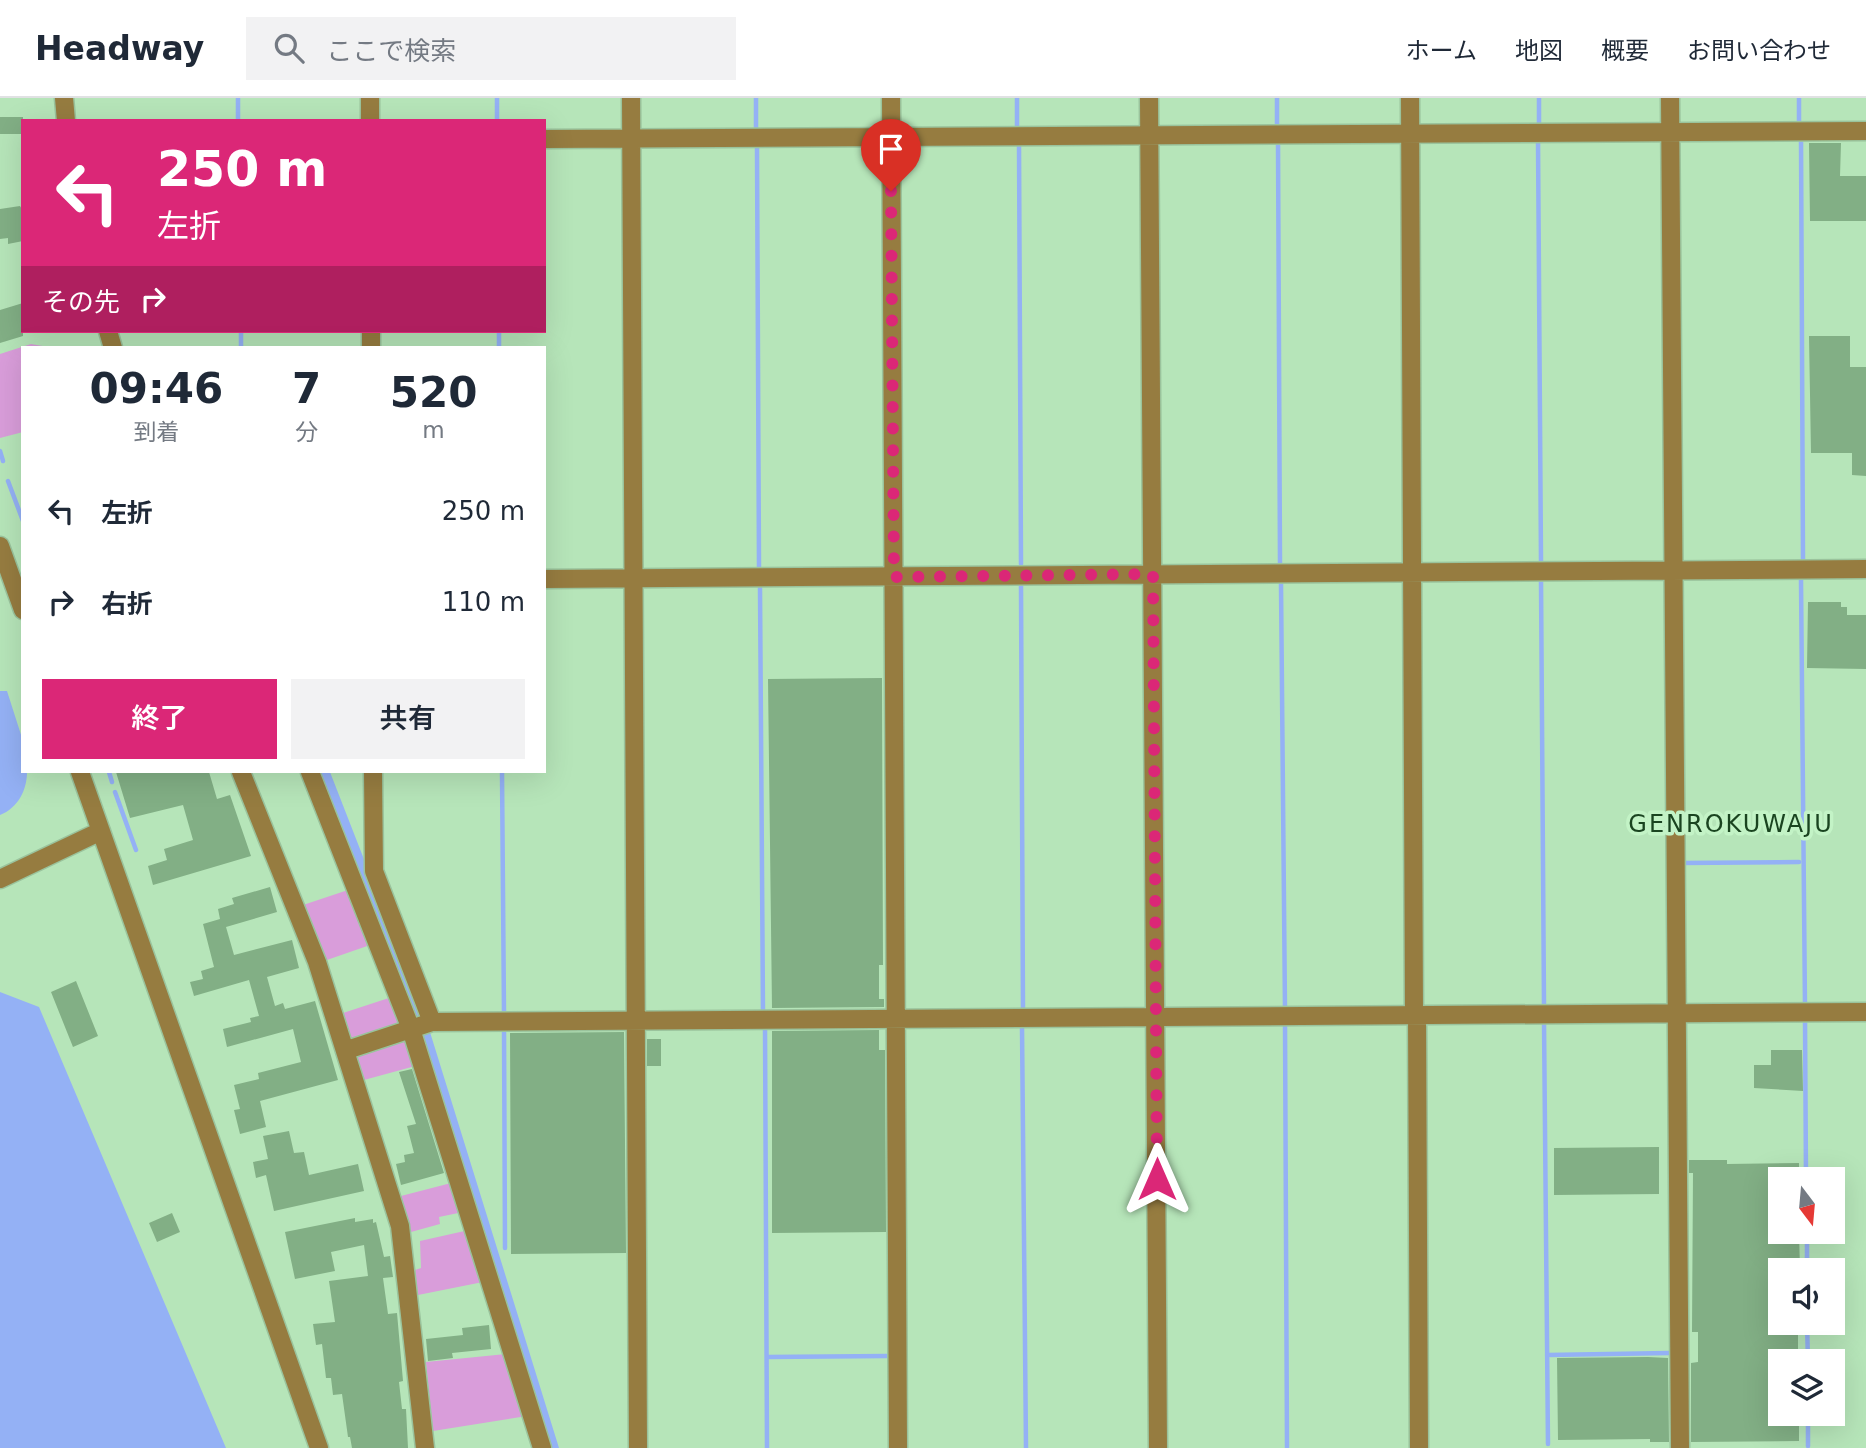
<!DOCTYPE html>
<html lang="ja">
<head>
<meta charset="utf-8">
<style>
  :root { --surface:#fff; --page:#f2f2f3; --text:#1f2937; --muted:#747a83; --line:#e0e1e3; --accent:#db2777 }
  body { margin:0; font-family:"DejaVu Sans","Noto Sans JP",sans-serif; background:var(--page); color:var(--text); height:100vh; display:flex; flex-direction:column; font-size:26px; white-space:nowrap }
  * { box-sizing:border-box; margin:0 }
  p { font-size:23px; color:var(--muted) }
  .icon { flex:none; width:38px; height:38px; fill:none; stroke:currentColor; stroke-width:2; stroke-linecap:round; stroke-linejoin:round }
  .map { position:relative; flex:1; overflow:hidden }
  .sheet { position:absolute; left:21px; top:248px; width:525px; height:427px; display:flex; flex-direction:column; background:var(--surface); border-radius:0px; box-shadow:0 7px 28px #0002 }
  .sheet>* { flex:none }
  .banner { position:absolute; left:21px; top:21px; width:525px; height:214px; border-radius:0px; box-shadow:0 7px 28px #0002; background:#db2777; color:#fff; overflow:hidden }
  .needle { width:46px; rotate:164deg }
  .fabs { position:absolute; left:1768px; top:1069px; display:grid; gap:14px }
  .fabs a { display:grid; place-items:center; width:77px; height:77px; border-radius:0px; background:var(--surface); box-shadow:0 7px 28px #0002; font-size:35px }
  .pin { position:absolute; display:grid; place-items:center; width:60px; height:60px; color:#fff; margin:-72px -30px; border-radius:50% 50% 50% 0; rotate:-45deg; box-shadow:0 0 7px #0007 }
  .pin .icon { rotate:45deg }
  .me { position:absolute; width:77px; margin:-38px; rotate:0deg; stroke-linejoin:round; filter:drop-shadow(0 0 5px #0008) }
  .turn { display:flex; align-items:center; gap:24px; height:147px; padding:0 21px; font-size:32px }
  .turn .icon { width:91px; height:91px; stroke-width:2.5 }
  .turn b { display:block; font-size:49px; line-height:60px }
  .then { display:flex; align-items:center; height:66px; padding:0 21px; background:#0003; gap:14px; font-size:26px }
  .eta { display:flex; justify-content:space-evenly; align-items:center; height:119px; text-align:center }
  .eta b { font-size:42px; font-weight:600; line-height:49px }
  .action { display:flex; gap:14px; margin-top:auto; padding:14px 21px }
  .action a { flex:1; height:80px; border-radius:0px; background:var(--accent); color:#fff; font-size:28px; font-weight:600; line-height:80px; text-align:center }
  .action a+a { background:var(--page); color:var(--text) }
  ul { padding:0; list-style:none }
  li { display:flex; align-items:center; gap:21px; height:91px; padding:0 21px }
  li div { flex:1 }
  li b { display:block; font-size:26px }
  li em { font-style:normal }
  header { display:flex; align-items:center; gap:42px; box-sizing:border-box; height:98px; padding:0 35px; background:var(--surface); border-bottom:2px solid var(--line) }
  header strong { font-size:33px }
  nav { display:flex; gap:38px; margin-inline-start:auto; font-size:24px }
  .search { width:490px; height:63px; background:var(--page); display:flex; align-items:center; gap:18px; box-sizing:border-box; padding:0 24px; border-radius:0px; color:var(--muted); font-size:26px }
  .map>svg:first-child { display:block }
</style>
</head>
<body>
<header>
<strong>Headway</strong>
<div class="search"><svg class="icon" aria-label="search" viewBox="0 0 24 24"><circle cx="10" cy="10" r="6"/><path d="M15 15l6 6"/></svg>ここで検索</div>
<nav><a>ホーム</a><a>地図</a><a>概要</a><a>お問い合わせ</a></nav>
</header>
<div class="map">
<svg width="1866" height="1350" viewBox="0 0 1866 1350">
  <rect width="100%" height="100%" fill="#b6e5b9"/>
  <path fill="#d99dda" d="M31 246 54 250H23V334L0 340V256Z
    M351 791 373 846 324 863 303 807Z
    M395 898 406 927 350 942 343 915Z
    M410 937 419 967 364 982 356 958Z
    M455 1084 463 1114 439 1119 440 1126 411 1134 401 1098Z
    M469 1132 483 1184 418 1197 415 1172 421 1170 420 1143Z
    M506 1256 527 1318 433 1333 426 1264Z"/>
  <path fill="#94b1f5" d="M0 593H7L23 643V674H27C27 692 18 710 0 717Z
    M316 674H330L425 918 559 1350H548Z
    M0 894 39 909 226 1350H0Z"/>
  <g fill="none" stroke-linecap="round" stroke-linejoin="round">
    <path stroke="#94b1f5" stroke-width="4.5" d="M238 0V23
      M497 0V23
      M756 0V33
      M1017 0V30
      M1277 0V28
      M1539 0V27
      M1799 0V26
      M1801 39 1803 461
      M1538 41 1541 463
      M1278 42 1280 466
      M1019 45 1021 466
      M757 50 759 469
      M241 233V250
      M499 233V250
      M0 353 3 363
      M8 383 23 423
      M1541 482 1544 906
      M1801 482 1805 909
      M1281 486 1285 911
      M1021 488 1023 912
      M760 490 763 915
      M109 674 112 684
      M502 674 504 915
      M115 694 136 752
      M1681 765 1799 764
      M1805 921 1806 1082
      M1285 924 1287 1349
      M1544 924 1548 1346
      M765 927 767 1350
      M1022 929 1026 1350
      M504 931 505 1150
      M1807 1134V1172
      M1807 1225 1808 1264
      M1547 1257 1670 1255
      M767 1259 887 1258
      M1808 1316V1348"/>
  </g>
  <path fill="#82af85" d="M0 19H23V36H0Z
    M1809 45H1841L1840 78H1866V123H1810Z
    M20 108 23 113V143L8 146V140L0 141V111Z
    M23 205V238L0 245V212Z
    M1809 238H1850V269H1866V378L1852 377V355H1811Z
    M1808 504H1841V509H1847V517H1866V571L1807 570Z
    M882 580 883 867H879V901H884V909L772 910 768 581Z
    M116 674H209L217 701 230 697 251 758 153 787 148 768 167 762 164 751 193 742 183 707 130 720Z
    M270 789 277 814 226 829 234 857 292 842 299 870 267 879 275 908 283 905 285 911 315 903 338 982 260 1003 266 1029 240 1036 234 1012 240 1011 234 987 259 981 258 975 301 964 293 931 227 949 223 931 251 924 250 920 259 918 249 882 194 898 190 884 203 881 201 873 214 869 203 826 220 821 218 811 234 806 232 800Z
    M76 883 98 938 73 949 51 894Z
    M879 932V952H885L886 1134 772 1135V933Z
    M624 934 626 1155 511 1156 510 935Z
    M647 941H661V968H647Z
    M1771 952H1802L1803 993 1754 990V967H1771Z
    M412 971 444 1075 401 1087 396 1066 405 1064 404 1057 414 1055 407 1028 416 1026 399 974Z
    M289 1033 294 1055 304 1054 309 1077 358 1066 364 1093 274 1113 266 1077 256 1080 253 1064 268 1061 263 1038Z
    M1659 1049V1096L1554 1097V1050Z
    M1689 1062H1727V1066L1799 1065V1082H1780V1134H1799L1800 1172H1780V1225H1798V1264H1780V1316H1799V1343L1691 1344V1265L1698 1264V1234H1692L1693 1075H1689Z
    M172 1115 180 1134 157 1144 149 1125Z
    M355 1120V1124L373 1121V1125L376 1124 384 1159 390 1158 393 1179 383 1180 388 1216 397 1215 403 1283 399 1284 402 1311H406L408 1350H352L350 1339H348L342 1296 333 1297 331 1280H326L322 1246 316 1247 313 1226 335 1224 329 1183 368 1178 364 1147 331 1154 335 1173 295 1181 285 1134Z
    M489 1227 491 1251 452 1255 453 1260 428 1263 426 1241 463 1237 462 1230Z
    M1648 1259 1668 1260 1669 1344H1650V1341L1558 1342 1557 1260Z"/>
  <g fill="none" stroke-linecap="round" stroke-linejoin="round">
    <g stroke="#9ac39c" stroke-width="21">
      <path id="minor" d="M64 0 66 23
        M370 0V23
        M631 0 638 1350
        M891 0 898 1350
        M1149 0 1158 1350
        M1410 0 1414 917
        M1670 0 1680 1350
        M544 41 1866 33
        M108 233 113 250
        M371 233V250
        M0 448 23 512
        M544 481 1866 471
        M80 674 319 1350
        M241 674 317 864 400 1128 425 1350
        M310 674 411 931 542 1350
        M373 674 374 773 432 924
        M0 781 101 733
        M1417 916 1419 1350
        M347 952 432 924 1866 914"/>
    </g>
    <use href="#minor" stroke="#967c40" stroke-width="18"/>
  </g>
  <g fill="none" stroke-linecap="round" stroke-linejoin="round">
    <path stroke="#db2777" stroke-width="12" stroke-dasharray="0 21.6" d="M891 93 894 479 1153 476 1157 1081"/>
  </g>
  <g text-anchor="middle" stroke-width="7" stroke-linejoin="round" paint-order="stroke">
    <g font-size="24" letter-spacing="2" fill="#1a4420" stroke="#c3f3c6">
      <text x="1731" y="734">GENROKUWAJU</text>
    </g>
  </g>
</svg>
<div class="fabs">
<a><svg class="needle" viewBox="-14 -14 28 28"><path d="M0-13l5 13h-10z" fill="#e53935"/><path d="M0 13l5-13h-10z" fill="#747a83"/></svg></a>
<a><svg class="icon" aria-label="sound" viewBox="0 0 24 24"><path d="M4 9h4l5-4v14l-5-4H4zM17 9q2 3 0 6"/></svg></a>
<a><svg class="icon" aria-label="layers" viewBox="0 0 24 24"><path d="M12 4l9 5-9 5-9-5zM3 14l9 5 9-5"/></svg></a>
</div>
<div class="pin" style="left:891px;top:93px;background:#d93025"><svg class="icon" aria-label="arrive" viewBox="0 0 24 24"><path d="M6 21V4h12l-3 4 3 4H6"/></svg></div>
<svg class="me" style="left:1157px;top:1081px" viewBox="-20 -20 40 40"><path d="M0-17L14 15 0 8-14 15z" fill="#db2777" stroke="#fff" stroke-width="4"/></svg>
<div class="banner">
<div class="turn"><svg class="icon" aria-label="left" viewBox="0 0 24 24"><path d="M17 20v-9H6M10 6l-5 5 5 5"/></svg><div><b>250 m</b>左折</div></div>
<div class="then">その先<svg class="icon" aria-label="right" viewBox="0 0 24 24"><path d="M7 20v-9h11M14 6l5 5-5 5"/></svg></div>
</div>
<section class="sheet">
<div class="eta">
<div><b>09:46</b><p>到着</p></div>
<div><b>7</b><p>分</p></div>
<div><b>520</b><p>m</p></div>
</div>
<ul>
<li><svg class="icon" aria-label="left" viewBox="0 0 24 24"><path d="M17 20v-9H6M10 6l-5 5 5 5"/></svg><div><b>左折</b></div><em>250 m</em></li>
<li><svg class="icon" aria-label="right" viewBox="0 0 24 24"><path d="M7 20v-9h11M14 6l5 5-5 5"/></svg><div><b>右折</b></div><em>110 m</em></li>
</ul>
<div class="action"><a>終了</a><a>共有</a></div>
</section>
</div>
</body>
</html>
